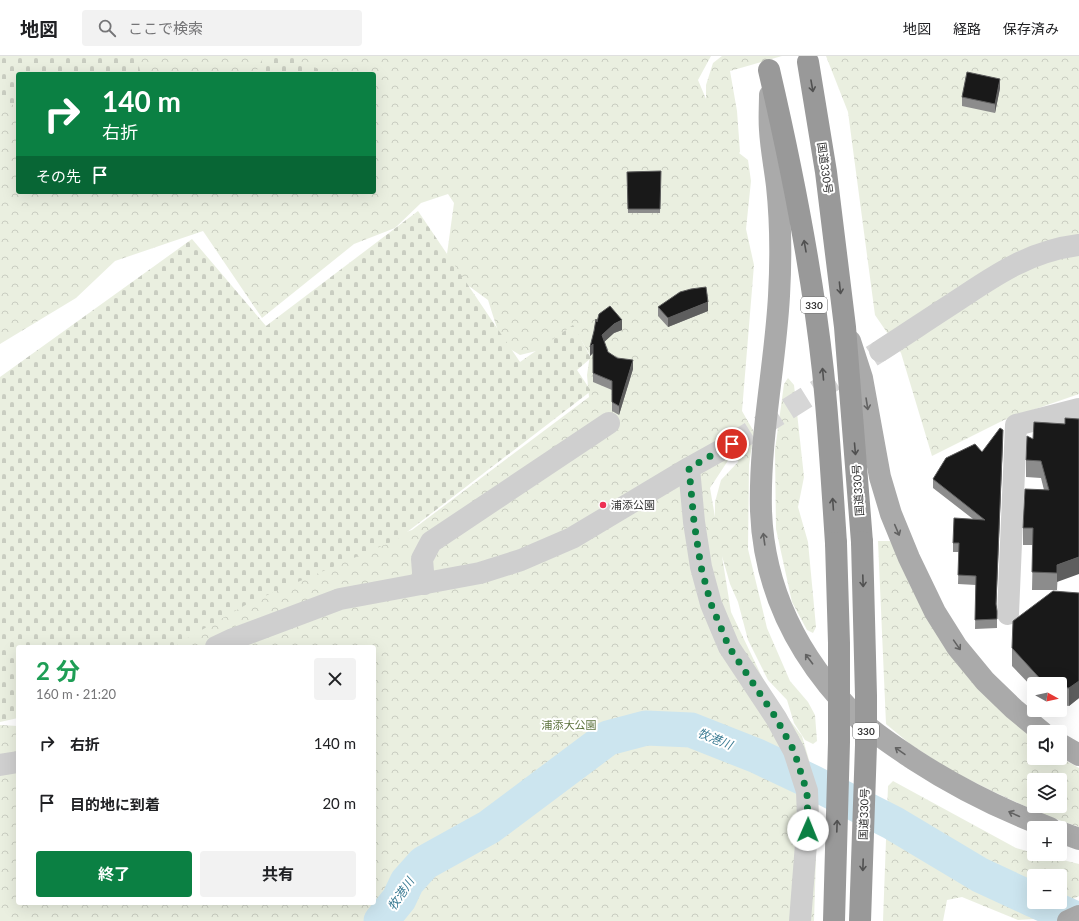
<!DOCTYPE html>
<html lang="ja">
<head>
<meta charset="utf-8">
<style>
  :root { --surface:#fff; --page:#f2f2f2; --text:#202124; --muted:#757577; --line:#e0e0e0; --accent:#0b8043 }
  body { margin:0; font-family:Lato,"Noto Sans JP",sans-serif; background:var(--page); color:var(--text); height:100vh; display:flex; flex-direction:column; font-size:15px; white-space:nowrap }
  * { box-sizing:border-box; margin:0 }
  p { font-size:13px; color:var(--muted) }
  .icon { flex:none; width:22px; height:22px; fill:none; stroke:currentColor; stroke-width:2; stroke-linecap:round; stroke-linejoin:round }
  .map { position:relative; flex:1; overflow:hidden }
  .panel { position:absolute; left:16px; top:589px; width:360px; height:260px; display:flex; flex-direction:column; background:var(--surface); border-radius:4px; box-shadow:0 4px 16px #0002 }
  .panel>* { flex:none }
  .banner { position:absolute; left:16px; top:16px; width:360px; height:122px; border-radius:4px; box-shadow:0 4px 16px #0002; background:#0b8043; color:#fff; overflow:hidden }
  .needle { width:26px; rotate:98deg }
  .controls { position:absolute; left:1027px; top:621px; display:grid; gap:8px }
  .controls a { display:grid; place-items:center; width:40px; height:40px; border-radius:4px; background:var(--surface); box-shadow:0 4px 16px #0002; font-size:20px }
  .pin { position:absolute; display:grid; place-items:center; width:34px; height:34px; color:#fff; margin:-17px; border:2px solid #fff; border-radius:50%; box-shadow:0 1px 4px #0007 }
  .me { position:absolute; width:44px; margin:-22px; rotate:1deg; stroke-linejoin:round; filter:drop-shadow(0 0 3px #0008) }
  .turn { display:flex; align-items:center; gap:14px; height:84px; padding:0 20px; font-size:18px }
  .turn .icon { width:52px; height:52px; stroke-width:2.5 }
  .turn b { display:block; font-size:28px; line-height:34px }
  .then { display:flex; align-items:center; height:38px; padding:0 20px; background:#0003; gap:8px; font-size:15px }
  .round { display:grid; place-items:center; flex:none; width:42px; height:42px; border-radius:4px; background:var(--page) }
  .overview { display:flex; align-items:center; justify-content:space-between; height:68px; padding:0 20px }
  h1 { font-size:24px; font-weight:700; line-height:30px; color:#1e9e55 }
  .cta { display:flex; gap:8px; margin-top:auto; padding:8px 20px }
  .cta a { flex:1; height:46px; border-radius:4px; background:var(--accent); color:#fff; font-size:16px; font-weight:700; line-height:46px; text-align:center }
  .cta a+a { background:var(--page); color:var(--text) }
  ul { padding:0; list-style:none }
  li { display:flex; align-items:center; gap:12px; height:60px; padding:0 20px }
  li div { flex:1 }
  li b { display:block; font-size:15px }
  li em { font-style:normal }
  header { display:flex; align-items:center; gap:24px; box-sizing:border-box; height:56px; padding:0 20px; background:var(--surface); border-bottom:1px solid var(--line) }
  header strong { font-size:19px }
  nav { display:flex; gap:22px; margin-inline-start:auto; font-size:14px }
  .search { width:280px; height:36px; background:var(--page); display:flex; align-items:center; gap:10px; box-sizing:border-box; padding:0 14px; border-radius:4px; color:var(--muted); font-size:15px }
  .map>svg:first-child { display:block }
</style>
</head>
<body>
<header>
<strong>地図</strong>
<div class="search"><svg class="icon" aria-label="search" viewBox="0 0 24 24"><circle cx="10" cy="10" r="6"/><path d="M15 15l6 6"/></svg>ここで検索</div>
<nav><a>地図</a><a>経路</a><a>保存済み</a></nav>
</header>
<div class="map">
<svg width="1079" height="865" viewBox="0 0 1079 865">
  <defs>
    <pattern id="forest-crowns" width="20" height="18" patternUnits="userSpaceOnUse"><rect width="20" height="18" fill="#eaefe0"/><path d="M2 6a3 3 0 1 1 6 0M12 15a3 3 0 1 1 6 0" fill="none" stroke="#c9cdc1"/></pattern>
    <pattern id="cemetery-stones" width="16" height="16" patternUnits="userSpaceOnUse"><rect width="16" height="16" fill="#eaefe0"/><path d="M2 7V4a2 2 0 0 1 4 0v3zM10 15v-3a2 2 0 0 1 4 0v3z" fill="#c9cdc1"/></pattern>
  </defs>
  <rect width="100%" height="100%" fill="#fff"/>
  <path fill="url(#forest-crowns)" fill-rule="evenodd" d="M0 0H711L698 24 706 43V29L713 7 722 0H782L730 15 737 55 740 96 739 97 748 104 751 125 746 173 754 209 742 355 754 376 749 409 748 493 767 572 790 625 808 646 815 659 817 685 813 688 805 684 794 667 787 644 768 624 748 584 738 546 730 528 722 500 731 556 771 640 802 680 818 735 814 865H0V669L18 670V847H374V591H146L376 486 412 474 589 341 587 319 590 299 581 284 520 299 502 288 488 244 455 220 447 198 454 147 448 138 421 147 395 172 354 188 262 262 203 175 115 205 76 242 0 288ZM18 18H374V136H18ZM736 386 738 406 721 424 715 446V461L710 432 729 403Z
    M826 0H1079V338L1004 364 932 400 901 297 875 259 848 56Z
    M788 322 794 329 804 421 798 451 808 486 816 571 813 577 807 574 792 546 776 473 775 394 784 328Z
    M878 485H890L1034 682V702H1060V701L1079 712V771L1042 758 992 735 950 714 910 688 886 668ZM1034 724H1060V750H1034Z
    M893 725 1016 792 1034 797V798H1039L1079 808V840L1033 863 1018 864 962 841 947 844 943 865H883L888 730ZM1034 820H1060V846H1034Z"/>
  <path fill="url(#cemetery-stones)" d="M0 0H135L137 3 141 18H18V53L8 45 0 44Z
    M264 0H289L328 18H255Z
    M418 155 520 306 573 269 591 302 577 314 591 335 398 483 249 547 184 584 174 591H18V662L0 666V321L192 183 266 270Z"/>
  <g fill="none" stroke-linecap="round" stroke-linejoin="round">
    <path stroke="#cce5ef" stroke-width="35" d="M1038 846 1079 864
      M381 865 399 843 407 826 424 807 489 771 608 682 646 672 691 674 757 700 814 727 893 767 980 819 1034 844"/>
    <path stroke="#d6d6d6" stroke-width="22" stroke-dasharray="22 11" stroke-linecap="butt" d="M732 388 880 295"/>
    <path stroke="#cfcfcf" stroke-width="22" d="M880 295C905 279 930 262 955 246 995 219 1030 195 1079 189
      M689 412 694 466 701 511 711 548 729 591 776 662 794 695 807 735 808 762 800 865
      M424 528 422 503 431 486 609 367
      M1008 558 1016 369 1079 353
      M216 591 233 583 340 543 480 517 521 504 572 482 689 412 732 388
      M0 709 18 706"/>
    <path stroke="#aaa" stroke-width="22" d="M770 39C770 50 769 62 770 74 771 93 775 112 777 130 781 167 781 204 779 240 775 312 759 383 761 455 764 536 800 604 857 661 873 677 894 690 913 703 956 731 1002 754 1050 772
      M850 285 862 322 880 421 891 458 909 502 935 556 957 591 985 625 1014 653 1042 676
      M1060 688 1079 699
      M1060 776 1079 783
      M1068 865 1079 860"/>
    <path stroke="#999" stroke-width="22" d="M808 6 826 116 845 271 862 486
      M769 14C792 113 812 213 823 315 829 372 832 429 836 487"/>
    <path stroke="#999" stroke-width="22" d="M834 865 839 686V587L836 487
      M860 865 866 689V640L862 486"/>
  </g>
  <path fill="#8c8c8c" d="M1000 32 995 57 962 50V41Z
    M661 115 660 157H628L627 116Z
    M658 251 708 255 668 271 658 260Z
    M597 266 622 274 614 277 604 286 608 296 633 313 619 359 612 355V334L593 326V297L590 300Z
    M1065 368 1057 534H1032L1033 489H1023V472L1044 434 1041 422 1026 421V404L1033 383Z
    M1003 383 996 550 997 555V572L975 573 976 529 958 528 959 496H953V487L973 463 933 432V423L982 396Z
    M1079 537V642L1069 650 1060 649V628H1034V633L1012 610V592Z"/>
  <path fill="#5e5e5e" d="M1000 23V32L995 57V48Z
    M708 246V255L668 271V262Z
    M622 264V274L614 277 602 288V279L614 268Z
    M593 288V297L590 300V291Z
    M633 304V313L619 359V350Z
    M1003 374V383L996 557V548Z
    M1079 501V518L1057 526V534V509Z
    M1079 625V642L1069 650V632Z"/>
  <path fill="#191919" stroke="#5e5e5e" d="M967 16 1000 23 995 48 962 41Z
    M661 115 660 153H628L627 116Z
    M706 231 708 246 668 262 658 251 680 236 691 233Z
    M610 250 622 264 614 268 602 279 608 296 617 302 633 304 619 350 612 346V325L593 317V288L590 291 594 275 596 263 597 266 599 258Z
    M1065 362 1079 363V501L1057 509V517L1032 516 1033 472H1023L1025 433 1049 434 1041 405 1026 404 1027 380 1033 383 1034 366 1065 368Z
    M1000 372 1003 374 996 548 997 555V563L975 564 976 520 958 519 959 487H953L954 462 985 464 933 423 946 402 975 388 982 396Z
    M1053 535 1079 537V625L1069 632 1060 631V628H1045L1012 592 1013 565Z"/>
  <defs><path id="oneway-shaft" d="M-6 0H5M1.5-3L5.5 0L1.5 3" fill="none" stroke-width="1.6" stroke-linecap="round" stroke-linejoin="round"/></defs>
  <g stroke="#515151">
    <use href="#oneway-shaft" transform="translate(812 30) rotate(80)"/>
    <use href="#oneway-shaft" transform="translate(805 190) rotate(-100)"/>
    <use href="#oneway-shaft" transform="translate(840 232) rotate(84)"/>
    <use href="#oneway-shaft" transform="translate(823 318) rotate(-95)"/>
    <use href="#oneway-shaft" transform="translate(855 393) rotate(85)"/>
    <use href="#oneway-shaft" transform="translate(833 448) rotate(-94)"/>
    <use href="#oneway-shaft" transform="translate(863 525) rotate(88)"/>
    <use href="#oneway-shaft" transform="translate(837 770) rotate(-88)"/>
    <use href="#oneway-shaft" transform="translate(863 809) rotate(92)"/>
  </g>
  <g stroke="#626262">
    <use href="#oneway-shaft" transform="translate(867 348) rotate(81)"/>
    <use href="#oneway-shaft" transform="translate(897 474) rotate(67)"/>
    <use href="#oneway-shaft" transform="translate(764 483) rotate(-98)"/>
    <use href="#oneway-shaft" transform="translate(957 589) rotate(55)"/>
    <use href="#oneway-shaft" transform="translate(809 603) rotate(-127)"/>
    <use href="#oneway-shaft" transform="translate(900 695) rotate(-145)"/>
    <use href="#oneway-shaft" transform="translate(1014 758) rotate(-155)"/>
  </g>
  <g fill="none" stroke-linecap="round" stroke-linejoin="round">
    <path stroke="#0b8043" stroke-width="7" stroke-dasharray="0 12.6" d="M732 388 689 412 694 466 701 511 711 548 729 591 776 662 794 695 807 736 808 774"/>
  </g>
  <circle fill="#ed3054" stroke="#fff" stroke-width="1.5" cx="603" cy="449" r="4"/>
  <g text-anchor="middle" stroke-width="4" stroke-linejoin="round" paint-order="stroke">
    <g fill="#fff" stroke="#707070" stroke-width="1">
      <rect x="801" y="241" width="26" height="16" rx="3"/>
      <rect x="853" y="667" width="26" height="16" rx="3"/>
    </g>
    <g font-size="10" font-weight="bold" fill="#323232">
      <text x="814" y="253">330</text>
      <text x="866" y="679">330</text>
    </g>
    <g font-size="11" fill="#323232" stroke="#fff">
      <text transform="translate(825 112) rotate(82)" y="4">国道330号</text>
      <text transform="translate(858 434) rotate(-94)" y="4">国道330号</text>
      <text transform="translate(864 758) rotate(-88)" y="4">国道330号</text>
    </g>
    <g font-size="11" fill="#323232" stroke="#fff" text-anchor="start">
      <text x="611" y="453">浦添公園</text>
    </g>
    <g font-size="11" fill="#5b713c" stroke="#fff">
      <text x="569" y="673">浦添大公園</text>
    </g>
    <g font-size="12" font-style="italic" fill="#397a92" stroke="#fff">
      <text transform="translate(715 683) rotate(22)" y="4">牧港川</text>
      <text transform="translate(401 838) rotate(-56)" y="4">牧港川</text>
    </g>
  </g>
</svg>
<div class="controls">
<a><svg class="needle" viewBox="-14 -14 28 28"><path d="M0-13l5 13h-10z" fill="#e53935"/><path d="M0 13l5-13h-10z" fill="#757577"/></svg></a>
<a><svg class="icon" aria-label="sound" viewBox="0 0 24 24"><path d="M4 9h4l5-4v14l-5-4H4zM17 9q2 3 0 6"/></svg></a>
<a><svg class="icon" aria-label="layers" viewBox="0 0 24 24"><path d="M12 4l9 5-9 5-9-5zM3 14l9 5 9-5"/></svg></a>
<a>+</a>
<a>−</a>
</div>
<div class="pin" style="left:732px;top:388px;background:#d93025"><svg class="icon" aria-label="arrive" viewBox="0 0 24 24"><path d="M6 21V4h12l-3 4 3 4H6"/></svg></div>
<svg class="me" style="left:808px;top:774px" viewBox="-20 -20 40 40"><circle r="19" fill="#fff"/><path d="M0-13L10 11 0 6-10 11z" fill="#0b8043"/></svg>
<div class="banner">
<div class="turn"><svg class="icon" aria-label="right" viewBox="0 0 24 24"><path d="M7 20v-9h11M14 6l5 5-5 5"/></svg><div><b>140 m</b>右折</div></div>
<div class="then">その先<svg class="icon" aria-label="arrive" viewBox="0 0 24 24"><path d="M6 21V4h12l-3 4 3 4H6"/></svg></div>
</div>
<section class="panel">
<div class="overview"><div><h1>2 分</h1><p>160 m · 21:20</p></div><a class="round"><svg class="icon" aria-label="close" viewBox="0 0 24 24"><path d="M6 6l12 12M18 6L6 18"/></svg></a></div>
<ul>
<li><svg class="icon" aria-label="right" viewBox="0 0 24 24"><path d="M7 20v-9h11M14 6l5 5-5 5"/></svg><div><b>右折</b></div><em>140 m</em></li>
<li><svg class="icon" aria-label="arrive" viewBox="0 0 24 24"><path d="M6 21V4h12l-3 4 3 4H6"/></svg><div><b>目的地に到着</b></div><em>20 m</em></li>
</ul>
<div class="cta"><a>終了</a><a>共有</a></div>
</section>
</div>
</body>
</html>
